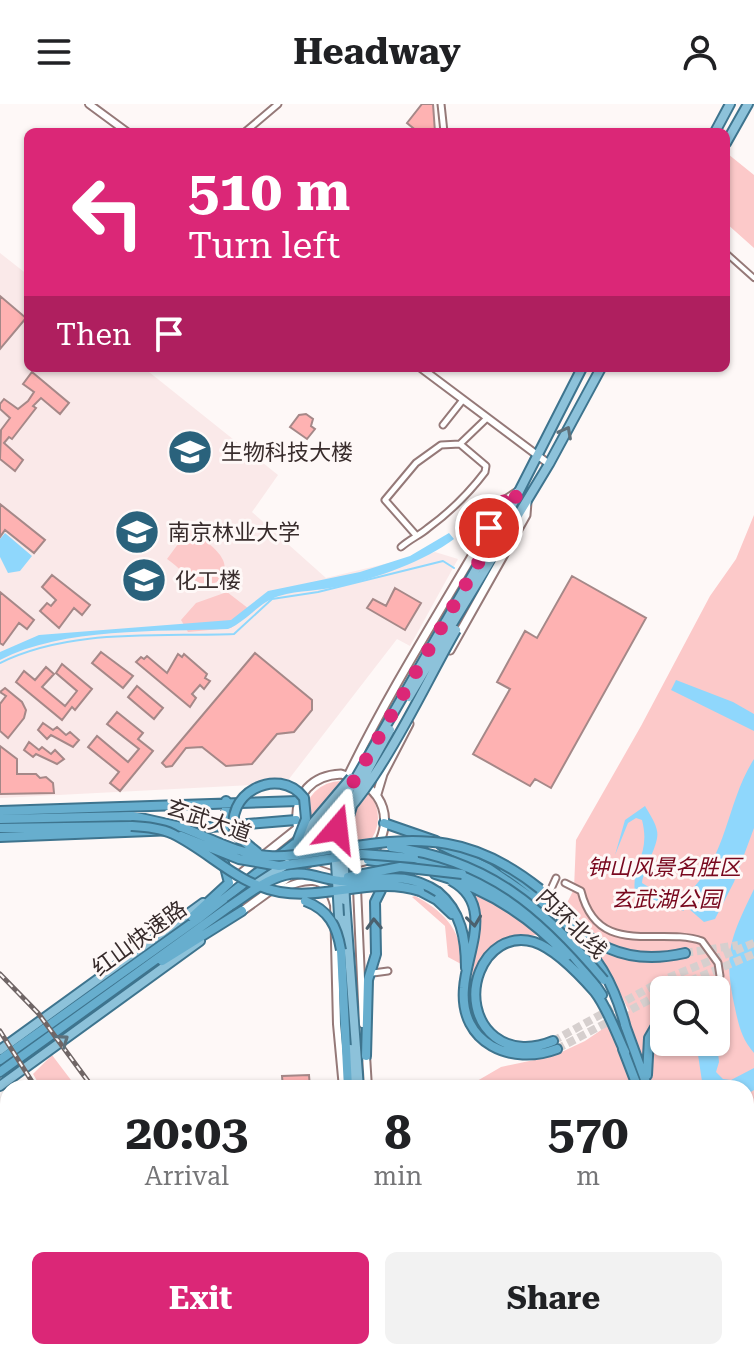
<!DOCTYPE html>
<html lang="en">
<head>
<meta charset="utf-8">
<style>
  :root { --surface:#fff; --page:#f2f2f2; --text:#202124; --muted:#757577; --accent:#db2777 }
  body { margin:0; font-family:"Roboto Serif","Noto Sans SC",serif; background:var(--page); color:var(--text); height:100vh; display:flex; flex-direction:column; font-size:30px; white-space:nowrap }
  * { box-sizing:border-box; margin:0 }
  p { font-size:26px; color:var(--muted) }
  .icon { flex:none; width:44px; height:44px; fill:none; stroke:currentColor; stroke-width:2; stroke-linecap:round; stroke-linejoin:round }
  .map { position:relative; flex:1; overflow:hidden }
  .drawer { position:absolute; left:0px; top:976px; width:754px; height:280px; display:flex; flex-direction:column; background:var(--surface); border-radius:24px 24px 0 0; box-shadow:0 2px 6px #0004 }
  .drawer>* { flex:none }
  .hud { position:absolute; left:24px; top:24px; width:706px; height:244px; border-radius:12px; box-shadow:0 2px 6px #0004; background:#db2777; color:#fff; overflow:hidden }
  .buttons { position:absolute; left:650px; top:872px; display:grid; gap:16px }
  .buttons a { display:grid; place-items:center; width:80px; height:80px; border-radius:12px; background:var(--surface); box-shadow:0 2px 6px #0004; font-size:40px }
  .pin { position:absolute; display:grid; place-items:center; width:68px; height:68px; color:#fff; margin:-34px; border:4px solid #fff; border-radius:50%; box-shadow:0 2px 8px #0007 }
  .me { position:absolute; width:88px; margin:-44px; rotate:17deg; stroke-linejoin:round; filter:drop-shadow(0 0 6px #0008) }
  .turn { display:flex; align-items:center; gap:28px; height:168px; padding:0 32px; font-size:36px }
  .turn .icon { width:104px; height:104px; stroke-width:2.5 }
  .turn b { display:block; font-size:56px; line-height:68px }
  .then { display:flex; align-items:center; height:76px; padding:0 32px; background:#0003; gap:16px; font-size:30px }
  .eta { display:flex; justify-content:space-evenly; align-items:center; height:136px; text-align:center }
  .eta b { font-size:48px; font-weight:700; line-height:56px }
  .cta { display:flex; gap:16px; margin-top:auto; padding:16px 32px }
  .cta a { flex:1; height:92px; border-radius:12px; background:var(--accent); color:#fff; font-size:32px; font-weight:700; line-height:92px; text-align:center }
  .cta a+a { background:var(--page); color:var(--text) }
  header { display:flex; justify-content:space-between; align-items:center; height:104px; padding:0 32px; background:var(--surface); font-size:36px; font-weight:700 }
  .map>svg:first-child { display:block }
</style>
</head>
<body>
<header><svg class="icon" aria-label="menu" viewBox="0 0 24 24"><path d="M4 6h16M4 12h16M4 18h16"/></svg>Headway<svg class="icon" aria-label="person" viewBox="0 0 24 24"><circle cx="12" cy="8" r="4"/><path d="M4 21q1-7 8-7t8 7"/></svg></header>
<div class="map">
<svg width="754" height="1256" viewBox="0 0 754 1256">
  <rect width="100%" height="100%" fill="#fef8f7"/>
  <path fill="#fae9e9" d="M0 149 28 171V264H144L278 371 252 408 326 474 435 448 458 455 410 542 397 535 289 675 252 681 0 694Z"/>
  <path fill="#fcc9c9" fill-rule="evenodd" d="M728 50 754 71V144L726 119Z
    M754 411V1256H399V1248H746V984H465L501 963 553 952 585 937 629 907 612 873 566 801 574 785 576 736 641 622 710 492 736 455ZM664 886H716V938H664Z
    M189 425C200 434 217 443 223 456 230 472 213 487 198 478 187 473 177 462 167 455Z
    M227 488 253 508 231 524 188 528 181 516 196 499Z
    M304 714a37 37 0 1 1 74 0a37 37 0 1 1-74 0Z
    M469 786 497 799 541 830 504 837 474 878 471 876 481 820Z
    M415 792C443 807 463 826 461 860L448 853 445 822 412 793Z
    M52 951 77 984H41L33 970Z"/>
  <path fill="#8fd7fc" d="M5 429 32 452 20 467 8 469 0 453V435Z
    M449 429 454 435C425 457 377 474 341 482 321 487 299 486 279 492 259 498 247 517 228 525 158 528 63 523 0 556V548L39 531 231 516 268 487 360 468 410 452Z
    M676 576 733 598 754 610V627L671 586Z
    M754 655V724L734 778 715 815 704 818 689 805V788C728 752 726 699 754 655Z
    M645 702C649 709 656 719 657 727 660 739 644 763 642 779L670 796H679L684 807 635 789C631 759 651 751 642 716L636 714 628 719 615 751 625 716Z
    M754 785V949C742 935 739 923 735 904 723 849 730 835 754 785Z
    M717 938 719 958 716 968 723 975 731 976 754 964V986L746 991V984H703L697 944Z
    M746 1002C754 1033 754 1068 746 1099Z
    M746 1143 754 1185V1256H472V1248H746Z"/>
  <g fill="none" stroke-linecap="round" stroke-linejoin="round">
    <path stroke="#8fd7fc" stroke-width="2" d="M0 559C71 524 157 533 234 530L272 495 318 488 443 457 454 464"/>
  </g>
  <path fill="#feb2b2" stroke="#a58888" stroke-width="2" d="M422 0H433L435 28H418L407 19Z
    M0 192 26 214 0 245Z
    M32 268 69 299 60 310 41 294 33 302 36 304 12 335 9 333 4 339 23 356 15 367 0 355 1 326 10 314 0 305V300L4 295 18 305 28 297 34 288 23 280Z
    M306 310 313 315 311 322 315 325 307 335 290 323 299 311Z
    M0 400 45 436 34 449 5 426 0 433Z
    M52 471 90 501 82 511 74 504 59 524 40 507 47 499 51 502 56 496 42 483Z
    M572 472 646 514 551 684 535 675 530 682 473 650 510 585 497 578 525 527 537 534Z
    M395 484 421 499 405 526 367 504 373 495 386 502Z
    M0 488 34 516 27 525 19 519 3 541 0 539Z
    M101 548 133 572 123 584 92 559Z
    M255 549 312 596V606L294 628 277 630 252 660 226 662 202 643 186 644 172 662 166 663 162 659Z
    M178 550 182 553 184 550 207 570 205 574 210 577 204 585 200 581 192 590 196 594 190 603 136 558 141 553 144 555 147 552 167 569Z
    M62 560 92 585 75 606 72 603 62 616 16 578 24 567 35 576 46 563 54 570 42 583 65 602 77 587 56 569Z
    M137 582 163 604 154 615 128 593Z
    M5 584 22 598 26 606 24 614 8 634 0 627V600L6 592 0 588Z
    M117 608 143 629 138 635 153 647 120 687 110 679 119 668 88 643 97 632 128 658 139 645 107 620Z
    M43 619 53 626 57 623 66 631 70 628 79 636 73 643 51 631 47 635 38 626Z
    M29 638 39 646 42 643 51 650 55 646 64 655 57 660 36 650 33 653 24 646Z
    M0 642 17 655V670H36L40 674 46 673 53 679 54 689 0 690Z
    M309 971 310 984H283L282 972Z"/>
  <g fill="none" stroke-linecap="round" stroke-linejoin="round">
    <path stroke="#d6cfce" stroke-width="8" stroke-dasharray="8 4" stroke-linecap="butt" d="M685 849 738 841
      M668 886 754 850
      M553 937 665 875 754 839
      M557 945 664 888
      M727 1248 730 1256
      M736 1248 738 1256"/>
    <g stroke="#957978" stroke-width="8">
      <path id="pedestrian" d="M726 149 754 174"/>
    </g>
    <g stroke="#957978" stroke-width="9">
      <path id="minor" d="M441 0 444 28
        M245 28 278 0
        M443 321 462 297
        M415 430 385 396 416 359 441 341 460 340
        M401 443C410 435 420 431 428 424 450 408 469 389 485 368L486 362 460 340 486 315
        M565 779 581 787C598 855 659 822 702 837L718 859 720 872
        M551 785 556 774
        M373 869 388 867"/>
    </g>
    <g stroke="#957978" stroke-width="10">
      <path id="tertiary" d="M89 0 127 28
        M421 264 549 360
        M357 784 363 920
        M278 786C304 776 325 767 334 801
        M334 797 337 920 343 984
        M366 951 368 984"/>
    </g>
    <g stroke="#957978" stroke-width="11">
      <path id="secondary" d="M450 546 526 411 527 398
        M341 670C386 683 398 718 368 756 356 759 344 764 331 761 288 751 279 673 341 670Z
        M348 672C394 577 452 489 504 397L519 387
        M377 690 383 670 409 620
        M229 779 298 724
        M242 807 311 757
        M0 1199 8 1209
        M0 1216 8 1226
        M25 1248 31 1256
        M37 1248 43 1256"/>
    </g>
    <g stroke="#3e748e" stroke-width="12">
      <path id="primary" d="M715 28 730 0
        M726 39 748 0
        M445 519 506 413 582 264
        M451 522 549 360 601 264
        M345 796 359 984
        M339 812 341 836
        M350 945 353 984
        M0 946 203 799
        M0 982 200 837
        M366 1248V1256
        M379 1248V1256"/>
    </g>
    <g stroke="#3e748e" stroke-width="12">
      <path id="trunk" d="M0 707 298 697
        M0 715 132 712 181 723
        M384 719 436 737
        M226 723V697
        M0 724 131 722
        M0 733 175 726 296 716
        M441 741 488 764 542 801
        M414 754C494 776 558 821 602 891
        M368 756 403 761
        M504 764C572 806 592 870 685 849
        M435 770C488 785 530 812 567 852
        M452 777C495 801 466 849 464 884 459 940 512 962 557 945
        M420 787 437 796 452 810
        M438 788C461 807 466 835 466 864
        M192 813 229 779 224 759 212 745
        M561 818C597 849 614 879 626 924
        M341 846 348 984
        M162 857 242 807
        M625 921 648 984
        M553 937C534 945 512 946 495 933 454 901 482 823 534 838 556 845 580 871 595 888 608 905 616 929 625 948
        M623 945 638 984
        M366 952 368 876 376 850 375 798 384 780 404 763
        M0 956 198 815 297 738
        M0 968 230 802
        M647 971 649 934 664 908"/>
    </g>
    <use href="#pedestrian" stroke="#fff" stroke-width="4"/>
    <use href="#minor" stroke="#fff" stroke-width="5"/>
    <use href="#tertiary" stroke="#fff" stroke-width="6"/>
    <use href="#secondary" stroke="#fff" stroke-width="7"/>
    <use href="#primary" stroke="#8dc2da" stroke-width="8"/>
    <use href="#trunk" stroke="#67aece" stroke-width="8"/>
    <g stroke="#706666" stroke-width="5">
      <path id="rail" d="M0 870 38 909 93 984
        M0 927 36 984
        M98 1248 99 1256
        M180 1248 181 1256"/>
    </g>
    <use href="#rail" stroke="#fef8f7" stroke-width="2" stroke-dasharray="6" stroke-linecap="butt"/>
    <g stroke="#3e748e" stroke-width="12" stroke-linecap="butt">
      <path id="primary-bridge" d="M409 593 451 522
        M300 734 351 674
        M301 750C372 702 414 599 456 526
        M255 781 287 760
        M345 796C341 711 349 699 390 626
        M339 812 335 741 345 693 445 519"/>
    </g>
    <g stroke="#3e748e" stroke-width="12" stroke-linecap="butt">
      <path id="trunk-bridge" d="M131 722C145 723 161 724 173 730 210 748 238 781 280 788 327 796 375 772 420 787
        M181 723C211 734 236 750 269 752 293 754 318 747 342 744 423 731 474 732 540 785
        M181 732 239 755 279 762 362 750 414 754
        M391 743C487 755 544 804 604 876
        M258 749 236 731C221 691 278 660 304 694L306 715 297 738
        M348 773 400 763 462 770
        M305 797C329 806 337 822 341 846
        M230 802C247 791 265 776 285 771 306 766 320 775 340 777 379 779 401 764 438 788"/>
    </g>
    <use href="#primary-bridge" stroke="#8dc2da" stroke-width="8"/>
    <use href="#trunk-bridge" stroke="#67aece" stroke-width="8"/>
  </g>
  <defs><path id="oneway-chevron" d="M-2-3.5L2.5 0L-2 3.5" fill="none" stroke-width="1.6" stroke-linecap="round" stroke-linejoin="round" transform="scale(2)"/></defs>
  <g stroke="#5e707a">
    <use href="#oneway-chevron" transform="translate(566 328) rotate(-62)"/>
    <use href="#oneway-chevron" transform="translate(63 936) rotate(-36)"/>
  </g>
  <g stroke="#4b606d">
    <use href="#oneway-chevron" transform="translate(474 817) rotate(83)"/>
    <use href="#oneway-chevron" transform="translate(374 820) rotate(-92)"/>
  </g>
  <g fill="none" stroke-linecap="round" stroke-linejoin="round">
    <path stroke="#db2777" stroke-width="14" stroke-dasharray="0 25.2" d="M337 725 351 682 519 387 504 397 489 424"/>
  </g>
  <defs>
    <g id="university-disc" transform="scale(2.3)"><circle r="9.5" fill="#2a627c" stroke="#fef8f7"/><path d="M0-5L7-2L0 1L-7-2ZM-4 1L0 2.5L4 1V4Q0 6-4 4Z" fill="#fff"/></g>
  </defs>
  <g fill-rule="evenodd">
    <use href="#university-disc" x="190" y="348"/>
    <use href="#university-disc" x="137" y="428"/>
    <use href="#university-disc" x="144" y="476"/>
  </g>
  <g text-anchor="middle" stroke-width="6" stroke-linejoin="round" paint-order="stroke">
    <g font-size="22" fill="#382c2c" stroke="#fef8f7" text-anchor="start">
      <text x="221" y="356">生物科技大楼</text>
      <text x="168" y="436">南京林业大学</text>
      <text x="175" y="484">化工楼</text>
    </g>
    <g font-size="22" fill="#382c2c" stroke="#fef8f7">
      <text transform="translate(209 716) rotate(19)" y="8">玄武大道</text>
      <text transform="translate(572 819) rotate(45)" y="8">内环北线</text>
      <text transform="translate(139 834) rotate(-36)" y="8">红山快速路</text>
    </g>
    <g font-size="22" font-style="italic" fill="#78081e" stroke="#fef8f7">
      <text x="664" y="771">钟山风景名胜区</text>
      <text x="666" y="803">玄武湖公园</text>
    </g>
  </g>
</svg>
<div class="buttons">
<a><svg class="icon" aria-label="search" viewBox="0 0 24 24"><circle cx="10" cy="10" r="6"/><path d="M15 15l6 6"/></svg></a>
</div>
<div class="pin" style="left:489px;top:424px;background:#d93025"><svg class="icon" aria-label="arrive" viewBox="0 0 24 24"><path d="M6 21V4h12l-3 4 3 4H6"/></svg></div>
<svg class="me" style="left:337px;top:725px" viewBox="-20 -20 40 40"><path d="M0-17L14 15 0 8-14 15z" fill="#db2777" stroke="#fff" stroke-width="4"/></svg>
<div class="hud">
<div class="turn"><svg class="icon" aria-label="left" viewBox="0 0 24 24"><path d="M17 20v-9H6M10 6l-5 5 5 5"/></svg><div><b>510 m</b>Turn left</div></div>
<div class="then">Then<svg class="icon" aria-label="arrive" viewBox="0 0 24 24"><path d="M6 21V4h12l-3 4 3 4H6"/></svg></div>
</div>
<section class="drawer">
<div class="eta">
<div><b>20:03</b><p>Arrival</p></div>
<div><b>8</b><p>min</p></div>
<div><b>570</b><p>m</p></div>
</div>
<div class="cta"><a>Exit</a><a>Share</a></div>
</section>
</div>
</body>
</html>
